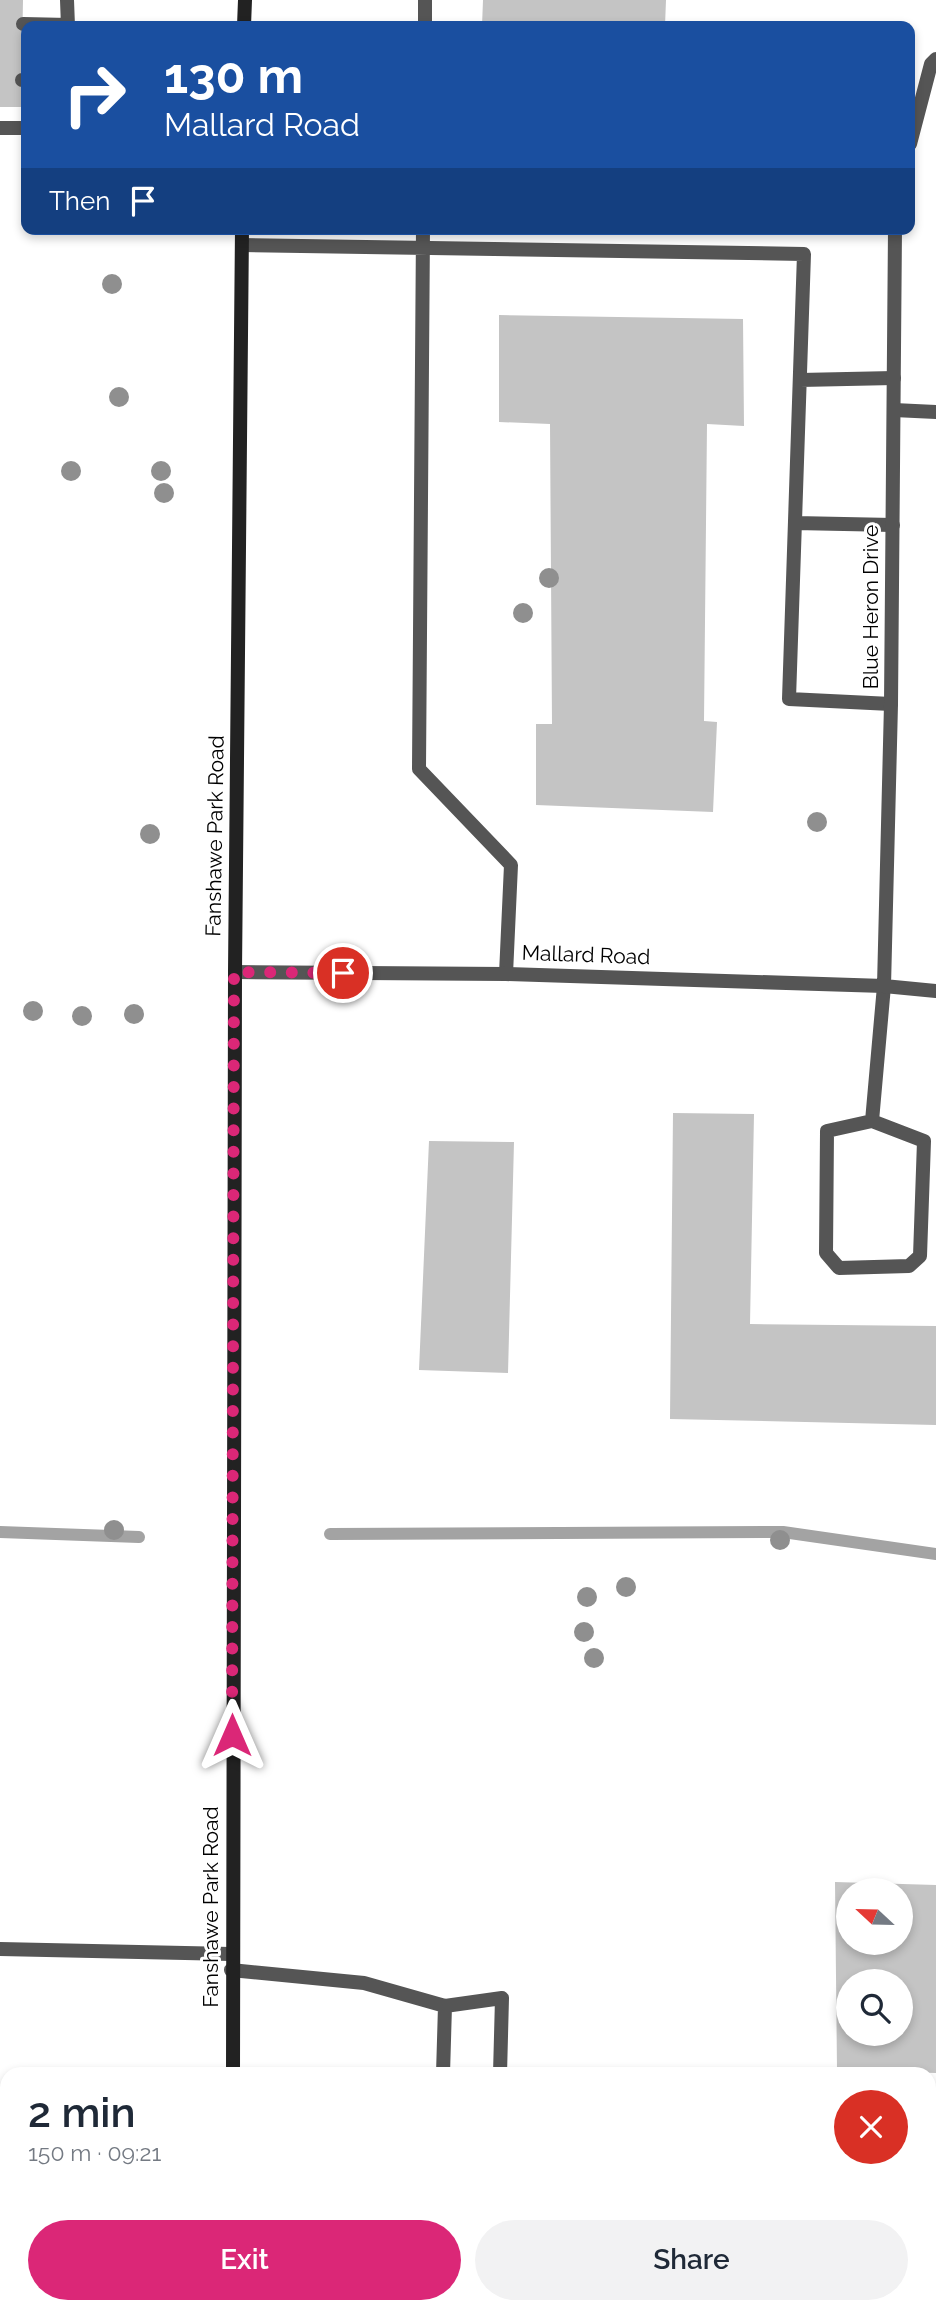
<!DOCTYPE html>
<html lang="en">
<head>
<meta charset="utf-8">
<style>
  :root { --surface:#fff; --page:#f2f2f3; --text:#1f2937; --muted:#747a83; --accent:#db2777 }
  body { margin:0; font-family:Raleway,sans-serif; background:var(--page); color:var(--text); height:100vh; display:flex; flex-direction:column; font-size:26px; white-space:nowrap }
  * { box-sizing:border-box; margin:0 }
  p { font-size:23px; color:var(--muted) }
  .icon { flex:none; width:38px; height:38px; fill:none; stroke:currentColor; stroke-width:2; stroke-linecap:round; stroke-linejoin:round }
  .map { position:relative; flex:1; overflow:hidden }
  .drawer { position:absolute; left:0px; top:2067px; width:936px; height:247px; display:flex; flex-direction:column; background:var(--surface); border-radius:21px 21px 0 0; box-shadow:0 4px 10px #0003 }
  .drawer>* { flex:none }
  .top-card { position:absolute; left:21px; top:21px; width:894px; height:214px; border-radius:14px; box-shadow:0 4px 10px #0003; background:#1a4fa0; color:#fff; overflow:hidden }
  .needle { width:46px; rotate:292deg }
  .controls { position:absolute; left:836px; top:1878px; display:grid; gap:14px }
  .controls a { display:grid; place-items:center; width:77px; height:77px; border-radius:50%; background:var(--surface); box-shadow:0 4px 10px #0003; font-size:35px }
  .pin { position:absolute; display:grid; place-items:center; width:60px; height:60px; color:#fff; margin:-30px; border:4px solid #fff; border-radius:50%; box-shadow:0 2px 7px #0007 }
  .me { position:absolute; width:77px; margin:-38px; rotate:0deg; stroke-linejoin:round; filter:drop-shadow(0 0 5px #0008) }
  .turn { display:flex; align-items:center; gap:24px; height:147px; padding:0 28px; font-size:32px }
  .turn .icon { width:91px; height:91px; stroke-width:2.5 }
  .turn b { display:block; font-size:49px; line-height:60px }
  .then { display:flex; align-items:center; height:66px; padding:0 28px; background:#0003; gap:14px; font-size:26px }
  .round { display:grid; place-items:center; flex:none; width:74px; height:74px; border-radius:37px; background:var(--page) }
  .summary { display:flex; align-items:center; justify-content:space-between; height:119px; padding:0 28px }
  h1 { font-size:42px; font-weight:600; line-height:52px }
  .action { display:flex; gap:14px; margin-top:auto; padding:14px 28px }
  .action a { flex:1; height:80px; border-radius:42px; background:var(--accent); color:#fff; font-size:28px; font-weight:600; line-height:80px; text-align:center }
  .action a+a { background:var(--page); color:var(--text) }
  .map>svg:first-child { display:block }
</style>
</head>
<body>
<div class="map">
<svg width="936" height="2312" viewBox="0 0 936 2312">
  <rect width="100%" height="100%" fill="#fff"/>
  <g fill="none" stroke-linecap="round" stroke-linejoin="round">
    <path stroke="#a3a3a3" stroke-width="12" d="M0 1532 139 1537
      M330 1534 783 1532 936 1554"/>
  </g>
  <path fill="#c4c4c4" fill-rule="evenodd" d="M0 0H23L21 107H0Z
    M483 0H666L665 26H482Z
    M499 315 743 319 744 426 707 424 704 721 717 722 713 812 536 805V724H552L550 424 499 422Z
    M673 1113 754 1114 750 1324 936 1326V1425L670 1419Z
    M429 1141 514 1142 508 1373 419 1370Z
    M835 1882 936 1885V2073L837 2070ZM849 1890H901V1942H849ZM849 1981H901V2034H849Z
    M929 2179H936V2312H821V2306H929Z
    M560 2306H756V2312H560Z"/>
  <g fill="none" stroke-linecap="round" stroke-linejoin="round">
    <path stroke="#555" stroke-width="14" d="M67 0 68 26
      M23 24 68 25
      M425 26V0
      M22 80H26
      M0 128H26
      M423 229 419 769 511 865 506 974
      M242 245 804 254 789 699 891 704
      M800 380 894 378
      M894 410 936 412
      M795 523 893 525
      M872 1121 924 1141 920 1256 909 1266 839 1268 826 1253 827 1131 872 1121 884 986
      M0 1949 231 1954
      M231 1970 364 1983 445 2006 502 1998 500 2074
      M443 2074 445 2006"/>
    <path stroke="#555" stroke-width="14" d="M910 144 931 64 936 59
      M235 972 506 974 884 986 936 991
      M884 986 891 704 895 229"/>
    <path stroke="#222" stroke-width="14" d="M244 26 245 0
      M233 2074 235 972 242 229
      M237 2306V2312"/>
  </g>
  <g fill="#8f8f8f">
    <circle cx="112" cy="284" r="10"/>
    <circle cx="119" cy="397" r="10"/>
    <circle cx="71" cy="471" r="10"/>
    <circle cx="161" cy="471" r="10"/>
    <circle cx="164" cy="493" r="10"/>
    <circle cx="549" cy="578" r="10"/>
    <circle cx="523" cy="613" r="10"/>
    <circle cx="817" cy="822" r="10"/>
    <circle cx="150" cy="834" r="10"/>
    <circle cx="33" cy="1011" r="10"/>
    <circle cx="134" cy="1014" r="10"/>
    <circle cx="82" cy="1016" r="10"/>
    <circle cx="114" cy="1530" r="10"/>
    <circle cx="780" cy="1540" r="10"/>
    <circle cx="626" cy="1587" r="10"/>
    <circle cx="587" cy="1597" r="10"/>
    <circle cx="584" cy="1632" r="10"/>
    <circle cx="594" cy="1658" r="10"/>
  </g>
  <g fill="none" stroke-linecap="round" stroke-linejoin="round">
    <path stroke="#db2777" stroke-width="12" stroke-dasharray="0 21.6" d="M232 1735 234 972 343 973"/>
  </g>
  <g text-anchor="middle" stroke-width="6" stroke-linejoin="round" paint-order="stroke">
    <g font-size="21" fill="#000" stroke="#fff">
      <text transform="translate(871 607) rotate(-90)" y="7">Blue Heron Drive</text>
      <text transform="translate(215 836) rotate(-89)" y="7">Fanshawe Park Road</text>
      <text transform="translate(586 955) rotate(2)" y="7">Mallard Road</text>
      <text transform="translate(211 1907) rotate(-90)" y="7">Fanshawe Park Road</text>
    </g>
  </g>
</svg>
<div class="controls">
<a><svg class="needle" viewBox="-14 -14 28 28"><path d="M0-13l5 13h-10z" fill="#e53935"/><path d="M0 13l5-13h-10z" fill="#747a83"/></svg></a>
<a><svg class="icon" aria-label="search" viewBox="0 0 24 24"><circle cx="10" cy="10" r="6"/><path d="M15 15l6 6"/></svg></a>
</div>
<div class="pin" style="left:343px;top:973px;background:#d93025"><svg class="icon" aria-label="arrive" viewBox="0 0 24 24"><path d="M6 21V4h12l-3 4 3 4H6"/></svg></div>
<svg class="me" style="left:232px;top:1735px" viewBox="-20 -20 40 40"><path d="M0-17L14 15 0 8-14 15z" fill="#db2777" stroke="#fff" stroke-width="4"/></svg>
<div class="top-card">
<div class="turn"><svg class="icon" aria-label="right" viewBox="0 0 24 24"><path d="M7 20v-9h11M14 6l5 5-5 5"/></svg><div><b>130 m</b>Mallard Road</div></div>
<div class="then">Then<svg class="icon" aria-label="arrive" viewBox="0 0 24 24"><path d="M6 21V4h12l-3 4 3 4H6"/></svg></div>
</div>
<section class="drawer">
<div class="summary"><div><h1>2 min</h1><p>150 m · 09:21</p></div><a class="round" style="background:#d93025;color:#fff"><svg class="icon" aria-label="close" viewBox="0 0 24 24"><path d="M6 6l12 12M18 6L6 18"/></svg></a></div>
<div class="action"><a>Exit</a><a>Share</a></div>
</section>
</div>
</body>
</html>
